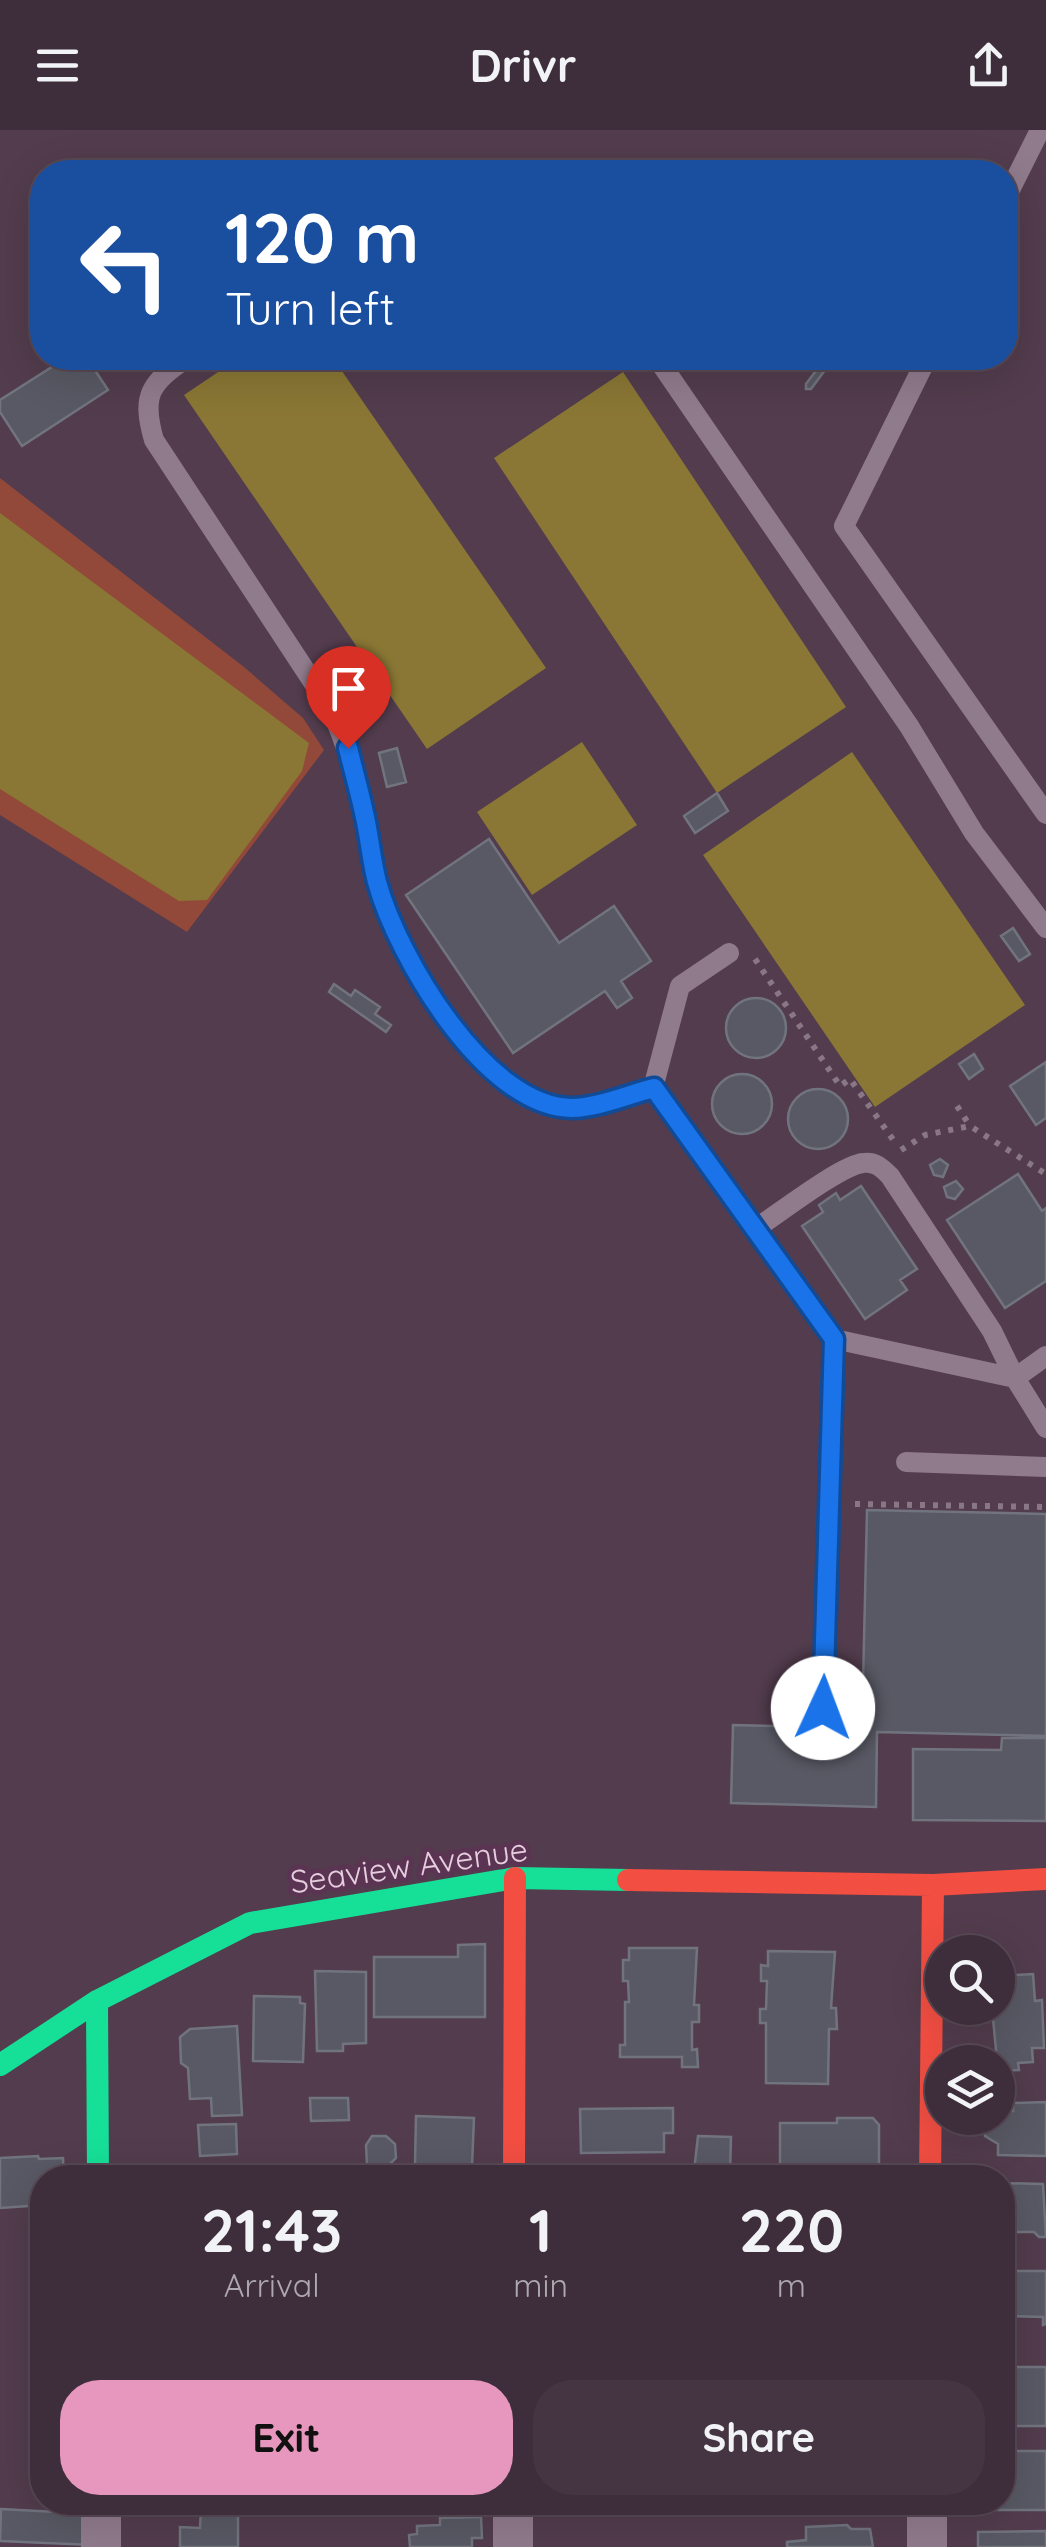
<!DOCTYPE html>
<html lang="en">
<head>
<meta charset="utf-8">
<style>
  :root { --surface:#3e2d3a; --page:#453542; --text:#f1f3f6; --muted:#ada8af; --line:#574954; --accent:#e797bd }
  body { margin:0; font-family:Quicksand,sans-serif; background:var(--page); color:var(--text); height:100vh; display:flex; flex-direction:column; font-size:38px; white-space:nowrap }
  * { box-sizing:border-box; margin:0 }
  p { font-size:32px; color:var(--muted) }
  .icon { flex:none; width:55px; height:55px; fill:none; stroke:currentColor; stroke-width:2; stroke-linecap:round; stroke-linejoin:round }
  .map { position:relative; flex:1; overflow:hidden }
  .details { position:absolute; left:30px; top:2035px; width:985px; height:350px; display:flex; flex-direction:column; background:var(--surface); border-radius:40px; box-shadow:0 10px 40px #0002,0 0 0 2px var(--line) }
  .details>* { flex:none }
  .top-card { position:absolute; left:30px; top:30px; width:988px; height:210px; border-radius:40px; box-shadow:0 10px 40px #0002,0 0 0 2px var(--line); background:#1a4fa0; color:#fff; overflow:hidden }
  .controls { position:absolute; left:925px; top:1805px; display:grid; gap:20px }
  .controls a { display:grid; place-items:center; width:90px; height:90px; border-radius:50%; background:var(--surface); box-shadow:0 10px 40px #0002,0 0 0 2px var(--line); font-size:50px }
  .pin { position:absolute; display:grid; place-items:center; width:85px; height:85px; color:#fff; margin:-102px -42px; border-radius:50% 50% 50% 0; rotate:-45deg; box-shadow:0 0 10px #0007 }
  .pin .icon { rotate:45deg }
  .me { position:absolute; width:110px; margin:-55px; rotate:2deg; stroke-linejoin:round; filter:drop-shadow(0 0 8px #0008) }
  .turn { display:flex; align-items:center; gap:35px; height:210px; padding:0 30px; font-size:45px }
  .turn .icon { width:130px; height:130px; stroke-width:2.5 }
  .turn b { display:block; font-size:70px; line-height:85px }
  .eta { display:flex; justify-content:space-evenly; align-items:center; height:170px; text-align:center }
  .eta b { font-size:60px; font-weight:800; line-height:70px }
  .button { display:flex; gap:20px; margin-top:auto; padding:20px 30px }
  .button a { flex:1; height:115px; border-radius:40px; background:var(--accent); color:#111; font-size:40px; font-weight:800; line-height:115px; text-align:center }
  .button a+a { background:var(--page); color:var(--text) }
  header { display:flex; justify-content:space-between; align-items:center; height:130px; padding:0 30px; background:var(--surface); font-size:45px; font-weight:800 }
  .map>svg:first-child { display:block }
</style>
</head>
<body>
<header><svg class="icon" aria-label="menu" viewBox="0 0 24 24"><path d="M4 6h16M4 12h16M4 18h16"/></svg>Drivr<svg class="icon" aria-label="share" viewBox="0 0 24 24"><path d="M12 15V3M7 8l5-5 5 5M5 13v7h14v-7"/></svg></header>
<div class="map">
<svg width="1046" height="2417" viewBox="0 0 1046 2417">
  <rect width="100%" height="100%" fill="#523c4d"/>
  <path fill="#934939" d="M0 348 244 537 303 588 324 620 187 802 0 685Z"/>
  <path fill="#8a7735" d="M239 228H333L546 538 427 619 184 265Z
    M623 242 846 577 717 663 494 328Z
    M0 383 309 613 302 641 207 770 179 771 0 659Z
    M582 612 637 695 532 765 477 682Z
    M852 622 1025 875 875 977 703 725Z"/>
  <path fill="#585964" stroke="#71747e" stroke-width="2.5" d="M66 228H87L108 260 22 316 0 282V270Z
    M825 229 828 236 811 259H806V254Z
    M397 618 406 652 387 657 379 623Z
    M717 663 728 681 695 703 684 686Z
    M489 709 559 813 614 776 651 831 621 851 632 868 617 878 605 861 513 923 406 765Z
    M1013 798 1030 824 1019 831 1001 806Z
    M334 854 351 866 355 860 380 877 375 884 391 895 386 902 329 862Z
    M726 898a30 30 0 1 1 60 0a30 30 0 1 1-60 0Z
    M974 924 983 939 969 949 959 934Z
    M1046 932V988L1036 995 1010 956Z
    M712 974a30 30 0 1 1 60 0a30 30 0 1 1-60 0Z
    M788 989a30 30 0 1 1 60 0a30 30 0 1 1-60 0Z
    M940 1029 948 1035 943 1047 934 1045 930 1035Z
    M1018 1044 1042 1081 1046 1078V1151L1005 1178 947 1090Z
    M956 1051 963 1059 955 1069 947 1067 944 1057Z
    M861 1056 917 1139 900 1150 907 1160 865 1189 802 1096 823 1082 819 1075 836 1063 840 1070Z
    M867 1380 1046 1384V1606L877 1602 876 1677 731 1673 733 1595 862 1598Z
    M1002 1608H1046V1691L913 1690V1619L1001 1620Z
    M485 1814V1887H374V1827H458V1815Z
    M629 1818H697L694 1875H699V1892H692V1920L697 1919 698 1937H682V1927H620V1915H625V1872H629L628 1851H623V1830H629Z
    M768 1821 835 1822 831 1878H836L837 1899H829L828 1954 766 1953V1893H760V1879H766L767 1851H761V1835L768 1836Z
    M315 1841 366 1842V1913L343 1914V1921H317Z
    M1033 1844 1035 1871 1042 1870 1044 1918H1032L1033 1932 1018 1933 1019 1940 998 1941 992 1878H998V1846Z
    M254 1866 300 1867V1873L305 1874 303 1932 253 1931Z
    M237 1896 242 1985 212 1986 211 1968 190 1969 188 1938 181 1933 180 1907 190 1899Z
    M310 1968H348L349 1990 311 1991Z
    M1046 1972V2026L998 2025V2014L985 2006 984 1988H998V1981H1013V1973Z
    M673 1978V2003H664V2022L581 2023 580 1979Z
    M416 1986 474 1988 472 2036 415 2034Z
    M837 1988H873L879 1995V2043H780V1993H837Z
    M236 1994 237 2024 200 2026 198 1995Z
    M372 2006H386L395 2014 396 2028 386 2038 445 2035V2048H332V2036L367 2035 366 2015Z
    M698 2006 731 2007 730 2042 694 2041Z
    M38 2026 39 2029 63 2028 64 2048H42V2075L0 2078V2028Z
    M639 2043V2048H582V2044Z
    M1002 2053 1043 2054 1046 2107H1039L1034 2102H1009L1008 2098 1002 2097Z
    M1002 2141H1046V2194L1043 2195V2187L1002 2186Z
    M1002 2237H1046V2296H1002Z
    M1002 2321H1046V2380H995V2372H1002Z
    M201 2378H238V2417H180V2397L200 2398Z
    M1 2379 93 2384 91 2415 0 2411Z
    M481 2387 482 2408H472V2417H410L409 2405 417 2404V2396L440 2395V2388Z
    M847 2395 851 2399H870L873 2417H787V2412L806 2410V2397Z
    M1046 2401V2417H978V2402Z"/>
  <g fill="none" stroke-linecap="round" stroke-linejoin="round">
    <path stroke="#897785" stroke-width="6" stroke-dasharray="5 8" stroke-linecap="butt" d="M755 829 840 956 850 949 894 1011
      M957 976 970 996
      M901 1020 925 1005 970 996 1046 1044
      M855 1374 1046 1377"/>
    <path stroke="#907b8c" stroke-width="20" d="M1005 70 1040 0
      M187 228C150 253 141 265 154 310L332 581C347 617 358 653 366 691 370 711 372 732 377 751 396 825 486 977 572 978 594 978 631 964 653 958
      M657 228 909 596 974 703 1046 798
      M927 228 844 396 1046 684
      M653 958 834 1209 1015 1248 1046 1226
      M653 958 680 856 729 823
      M755 1099C777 1085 841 1035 863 1033 875 1031 882 1038 890 1046L992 1201 1015 1248 1046 1298
      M906 1332 1046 1337
      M823 1578 834 1209"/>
    <path stroke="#907b8c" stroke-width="40" d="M101 2372V2417
      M513 2417V2372
      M927 2417V2372"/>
    <path stroke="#16e098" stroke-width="22" d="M97 1871 98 2048
      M0 1935 97 1871 250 1793 515 1748 628 1750"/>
    <path stroke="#f24e42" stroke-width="22" d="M628 1750 933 1755 1046 1749
      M514 2048 515 1748
      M930 2048 933 1755"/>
  </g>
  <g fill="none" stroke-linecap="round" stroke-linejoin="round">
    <g stroke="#114b97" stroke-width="25">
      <path id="route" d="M348 618C354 643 361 667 366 692 370 712 372 733 377 752 397 826 486 978 572 978 598 978 629 964 654 958L834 1209 823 1578"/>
    </g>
    <use href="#route" stroke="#1a73e8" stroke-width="18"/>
  </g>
  <g text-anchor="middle" stroke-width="10" stroke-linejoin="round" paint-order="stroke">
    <g font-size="32" fill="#e6cedf" stroke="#5a3452">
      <text transform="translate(409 1736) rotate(-8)" y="11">Seaview Avenue</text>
    </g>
  </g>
</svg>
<div class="controls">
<a><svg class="icon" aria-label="search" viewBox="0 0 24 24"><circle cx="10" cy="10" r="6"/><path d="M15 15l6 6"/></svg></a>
<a><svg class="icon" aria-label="layers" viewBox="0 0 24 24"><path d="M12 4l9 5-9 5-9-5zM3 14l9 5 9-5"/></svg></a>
</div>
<div class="pin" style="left:348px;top:618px;background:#d93025"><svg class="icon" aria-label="arrive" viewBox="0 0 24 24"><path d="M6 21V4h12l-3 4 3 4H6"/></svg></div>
<svg class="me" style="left:823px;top:1578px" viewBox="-20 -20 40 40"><circle r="19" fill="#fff"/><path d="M0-13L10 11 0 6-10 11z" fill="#1a73e8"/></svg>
<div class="top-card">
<div class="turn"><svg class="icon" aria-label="left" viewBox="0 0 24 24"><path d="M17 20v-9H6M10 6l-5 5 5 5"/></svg><div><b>120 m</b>Turn left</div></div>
</div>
<section class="details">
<div class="eta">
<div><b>21:43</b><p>Arrival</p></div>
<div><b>1</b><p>min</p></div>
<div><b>220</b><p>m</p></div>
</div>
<div class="button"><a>Exit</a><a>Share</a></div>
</section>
</div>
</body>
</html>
